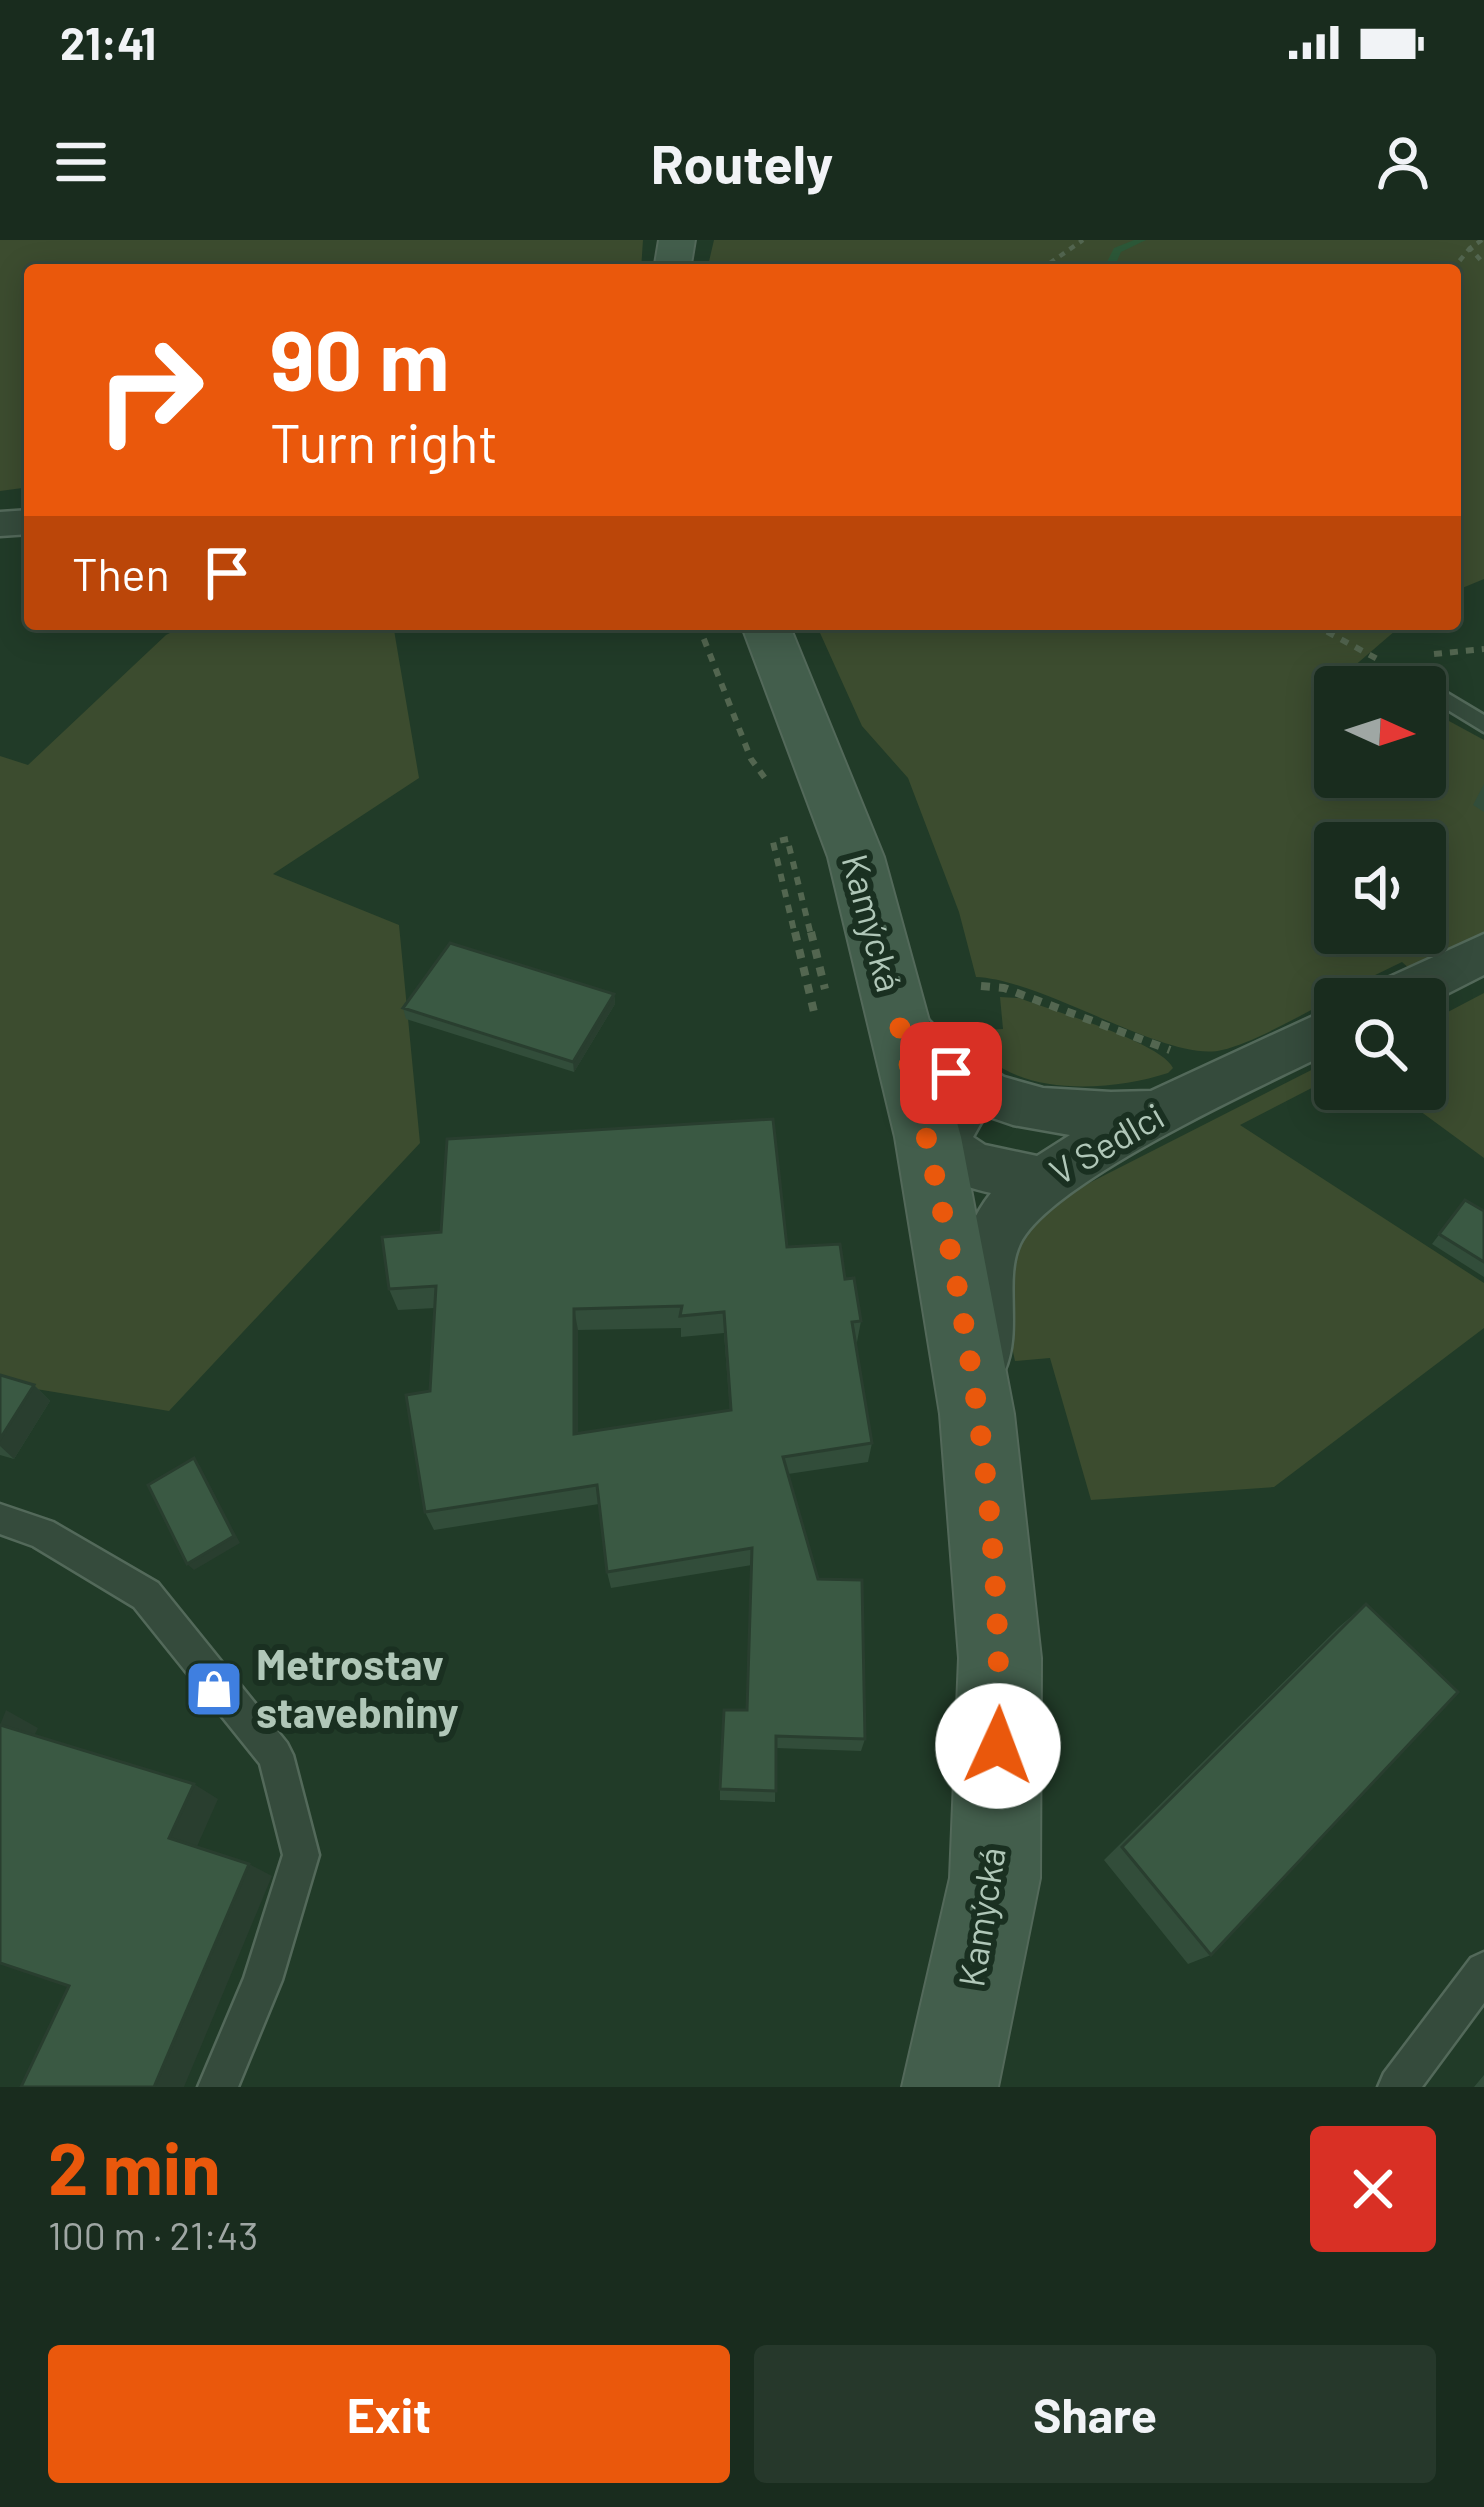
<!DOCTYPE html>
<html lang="en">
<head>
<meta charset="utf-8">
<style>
  :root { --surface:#192c1e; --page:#26382b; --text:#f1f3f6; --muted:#9fa7a4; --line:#37483c; --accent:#ea580c }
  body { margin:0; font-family:Barlow,sans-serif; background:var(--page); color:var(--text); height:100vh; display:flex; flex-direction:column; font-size:45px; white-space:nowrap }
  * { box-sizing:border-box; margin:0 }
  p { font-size:39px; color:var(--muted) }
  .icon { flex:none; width:66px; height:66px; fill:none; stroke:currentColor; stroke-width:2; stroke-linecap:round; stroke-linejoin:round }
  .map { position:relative; height:1847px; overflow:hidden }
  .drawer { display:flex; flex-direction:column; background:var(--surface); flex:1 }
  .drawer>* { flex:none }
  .banner { position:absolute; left:24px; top:24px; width:1437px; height:366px; border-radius:12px; box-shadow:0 6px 30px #0003,0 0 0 3px var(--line); background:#ea580c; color:#fff; overflow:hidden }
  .needle { width:78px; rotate:93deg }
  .controls { position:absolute; left:1314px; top:426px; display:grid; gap:24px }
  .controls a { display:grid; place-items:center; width:132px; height:132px; border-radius:12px; background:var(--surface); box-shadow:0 6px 30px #0003,0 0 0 3px var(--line); font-size:60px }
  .pin { position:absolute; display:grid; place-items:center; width:102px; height:102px; color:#fff; margin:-51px; border-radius:24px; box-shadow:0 6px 18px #0006 }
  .me { position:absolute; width:132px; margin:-66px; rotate:2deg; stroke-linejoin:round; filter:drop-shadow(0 0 9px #0008) }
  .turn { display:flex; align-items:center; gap:42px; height:252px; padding:0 48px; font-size:54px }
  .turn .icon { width:156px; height:156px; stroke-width:2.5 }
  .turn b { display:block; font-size:84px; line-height:102px }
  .then { display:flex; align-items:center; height:114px; padding:0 48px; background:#0003; gap:24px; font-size:45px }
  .round { display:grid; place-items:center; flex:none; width:126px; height:126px; border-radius:12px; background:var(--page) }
  .headline { display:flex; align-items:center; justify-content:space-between; height:204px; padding:0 48px }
  h1 { font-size:72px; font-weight:700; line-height:90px; color:var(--accent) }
  .primary-button { display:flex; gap:24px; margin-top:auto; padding:24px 48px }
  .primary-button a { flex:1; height:138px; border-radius:12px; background:var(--accent); color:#fff; font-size:48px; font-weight:700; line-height:138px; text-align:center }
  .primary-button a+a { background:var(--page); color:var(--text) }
  .status { display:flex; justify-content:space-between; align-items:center; height:84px; padding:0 60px; background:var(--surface); direction:ltr }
  .status svg { height:33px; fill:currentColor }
  header { display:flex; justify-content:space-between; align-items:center; height:156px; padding:0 48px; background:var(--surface); font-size:54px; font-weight:700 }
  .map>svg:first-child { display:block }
</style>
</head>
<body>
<div class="status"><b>21:41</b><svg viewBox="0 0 49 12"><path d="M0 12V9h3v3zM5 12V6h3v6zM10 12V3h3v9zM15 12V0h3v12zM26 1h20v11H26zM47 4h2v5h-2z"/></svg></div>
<header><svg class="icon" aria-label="menu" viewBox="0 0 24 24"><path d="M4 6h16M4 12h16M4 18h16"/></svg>Routely<svg class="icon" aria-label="person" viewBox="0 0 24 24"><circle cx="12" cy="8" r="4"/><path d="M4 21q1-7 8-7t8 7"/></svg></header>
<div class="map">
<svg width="1484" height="1847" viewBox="0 0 1484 1847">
  <rect width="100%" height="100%" fill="#213b28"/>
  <path fill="#3c4c2f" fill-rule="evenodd" d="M0 0H643L641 30H30V247L0 251Z
    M714 0H1484V339L1455 351V30H707Z
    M188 384H393L419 538 273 634 399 685 420 903 169 1171 0 1143V516L28 525 166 395Z
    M816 384H1403L1352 428 1387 447H1335V537H1425V468L1484 500V698L1412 731 1402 722 1367 739 1375 748 1365 754 1355 747C1318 765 1260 801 1222 810 1169 824 1046 740 976 737L959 672 908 538 862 486ZM1335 603H1425V693H1335Z
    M1484 753V918L1390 849H1425V784Z
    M1000 757 1019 758C1050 770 1161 802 1173 828L1168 833C1106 853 1000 859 967 791L1003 789Z
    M1335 818V836L1240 885 1484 1043V1088L1274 1247 1091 1260 1050 1118 1015 1121 1006 1079 1016 1009 1050 963Z"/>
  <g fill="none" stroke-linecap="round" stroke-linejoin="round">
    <path fill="#2c5838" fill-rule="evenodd" d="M1134 0H1146L1121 12 1113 30H1103L1114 8Z"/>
    <g stroke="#53695a" stroke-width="5">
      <path id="lane" d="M1407 429 1484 475V492L1425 456V447C1413 447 1404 446 1397 435Z
        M0 1264 53 1282 158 1343 287 1503 293 1515 319 1615 282 1740 238 1847H198L244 1738 283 1615 260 1524 134 1367 33 1306 0 1294Z
        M1484 1712V1763L1422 1847H1378L1384 1833 1471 1718Z"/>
    </g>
    <g stroke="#53695a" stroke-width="5">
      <path id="street" d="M30 270V294L0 296V272Z
        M1484 694V735L1425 765V759H1364L1372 745Z
        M899 764 918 770 948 799 1004 837 1043 848 1111 852 1151 851 1335 766V810C1268 843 1050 941 1020 1004 1003 1040 1023 1091 1004 1132L982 1140 960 1132C936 1081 957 995 991 953 956 945 917 930 900 897L908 881 952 859 910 828 873 784 880 770ZM978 873 1013 885 1070 895 1037 916 985 905 973 897 982 881Z"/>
    </g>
    <g stroke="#53695a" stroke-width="4">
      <path id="secondary" d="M659 0H695L690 30H654Z
        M741 384H789L884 617 961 897 1014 1174 1041 1418 1040 1638 998 1847H902L950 1638 959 1418 940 1174 895 897 828 617Z"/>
    </g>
    <path stroke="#536650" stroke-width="4.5" stroke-dasharray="6 6" stroke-linecap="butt" d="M1482 0 1470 8 1484 24
      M1040 30 1083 0
      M1452 30 1470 8"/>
    <path stroke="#536650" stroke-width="6" stroke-dasharray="8 8" stroke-linecap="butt" d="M698 384 751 519 767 541
      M1313 384 1379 420
      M1434 414 1484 409
      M788 599 773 602 795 695
      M789 606 811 695"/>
    <path stroke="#536650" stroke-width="8" stroke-dasharray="9 9" stroke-linecap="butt" d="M795 692 814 772
      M811 692 825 749
      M981 746 1004 748 1170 810"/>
    <use href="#lane" fill="#354b3c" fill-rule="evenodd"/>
    <use href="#street" fill="#354b3c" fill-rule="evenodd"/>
    <use href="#secondary" fill="#435e4c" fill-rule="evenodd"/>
  </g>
  <path fill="#324d3a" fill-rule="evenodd" d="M1484 544V572L1473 565Z
    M614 754 615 764 574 832 406 779 403 768Z
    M1465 960 1484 971V1037L1432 1004Z
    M787 1007 845 1039 861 1081 857 1102 856 1103 872 1203 868 1222 788 1234 865 1499 861 1511 776 1508 775 1562 720 1560V1549L747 1470 752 1325 611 1348 607 1332 599 1264 434 1290 425 1272 435 1068 398 1070 389 1049ZM681 1088V1097L724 1093 730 1171 578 1193V1090Z
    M0 1135 34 1145 50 1161 14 1219 0 1215Z
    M1366 1364 1211 1715 1188 1724 1104 1620 1339 1387Z
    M1484 1835V1847H1474Z"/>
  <path fill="#293e2f" d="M614 754 615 764 574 832 573 822Z
    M574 1069 578 1090V1213L574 1194Z
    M34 1145 50 1161 14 1219 0 1206V1199Z
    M194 1218 200 1226 240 1303 194 1330 187 1324Z
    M6 1470 38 1488 31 1502 0 1485Z
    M194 1544 218 1559 195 1611 169 1598Z
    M249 1624 272 1636 184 1847H154Z"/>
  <path fill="#3a5943" stroke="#293e2f" stroke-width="3" fill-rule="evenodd" d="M450 703 614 754 573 822 403 768Z
    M773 879 787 1007 840 1004 845 1039 854 1038 861 1081 852 1082 872 1203 783 1217 818 1339 862 1340 865 1499 776 1496V1551L720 1549 724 1470H747L752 1308 607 1332 597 1245 425 1272 406 1155 430 1151 436 1046 389 1049 382 997 441 992 447 899ZM682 1066 680 1076 724 1072 731 1170 574 1194V1069Z
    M1465 960 1484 971V1022L1439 994Z
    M0 1135 34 1145 0 1199Z
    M194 1218 234 1296 187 1324 148 1245Z
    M1366 1364 1458 1452 1211 1715 1122 1607Z
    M0 1485 194 1544 169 1598 249 1624 154 1847H21L69 1746 0 1723Z"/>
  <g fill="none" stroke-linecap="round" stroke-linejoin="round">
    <path stroke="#ea580c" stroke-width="21" stroke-dasharray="0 37.8" d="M951 833 899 784C958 1018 1005 1264 998 1506"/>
  </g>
  <defs>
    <g id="shop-square" transform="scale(3)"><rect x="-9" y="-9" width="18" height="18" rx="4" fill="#3f7fe0" stroke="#1a3021"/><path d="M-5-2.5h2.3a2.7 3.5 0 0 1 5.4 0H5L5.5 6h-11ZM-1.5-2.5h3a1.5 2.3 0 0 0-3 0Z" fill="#fff"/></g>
  </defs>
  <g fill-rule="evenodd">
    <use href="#shop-square" x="214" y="1449"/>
  </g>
  <g text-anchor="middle" stroke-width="12" stroke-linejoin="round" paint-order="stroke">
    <g font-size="36" fill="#b0c7b8" stroke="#1a3021">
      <text transform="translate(872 683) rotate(75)" y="13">Kamýcká</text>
      <text transform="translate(1107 904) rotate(-30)" y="13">V Sedlci</text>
      <text transform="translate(982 1677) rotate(-81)" y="13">Kamýcká</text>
    </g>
    <g font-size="42" font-weight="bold" fill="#b0c7b8" stroke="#1a3021" text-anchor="start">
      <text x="256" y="1440">Metrostav<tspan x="256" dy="48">stavebniny</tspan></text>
    </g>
  </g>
</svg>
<div class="controls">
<a><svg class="needle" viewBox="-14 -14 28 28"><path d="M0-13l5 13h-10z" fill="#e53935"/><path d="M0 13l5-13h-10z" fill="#9fa7a4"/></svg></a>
<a><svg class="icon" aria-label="sound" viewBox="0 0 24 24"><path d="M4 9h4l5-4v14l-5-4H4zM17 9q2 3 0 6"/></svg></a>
<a><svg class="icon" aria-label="search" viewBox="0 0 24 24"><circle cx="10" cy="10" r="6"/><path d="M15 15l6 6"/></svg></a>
</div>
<div class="pin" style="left:951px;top:833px;background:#d93025"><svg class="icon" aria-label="arrive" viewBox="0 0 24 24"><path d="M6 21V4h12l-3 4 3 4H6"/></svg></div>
<svg class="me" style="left:998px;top:1506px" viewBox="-20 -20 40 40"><circle r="19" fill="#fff"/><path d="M0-13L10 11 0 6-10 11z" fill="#ea580c"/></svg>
<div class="banner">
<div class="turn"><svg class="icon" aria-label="right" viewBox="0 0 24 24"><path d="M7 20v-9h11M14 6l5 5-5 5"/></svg><div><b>90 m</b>Turn right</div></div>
<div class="then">Then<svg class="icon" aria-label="arrive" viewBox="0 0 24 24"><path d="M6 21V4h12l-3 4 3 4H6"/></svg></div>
</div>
</div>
<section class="drawer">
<div class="headline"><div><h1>2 min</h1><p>100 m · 21:43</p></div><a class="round" style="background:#d93025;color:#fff"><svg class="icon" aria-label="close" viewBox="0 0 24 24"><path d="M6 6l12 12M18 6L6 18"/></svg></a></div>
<div class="primary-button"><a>Exit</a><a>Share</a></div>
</section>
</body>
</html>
